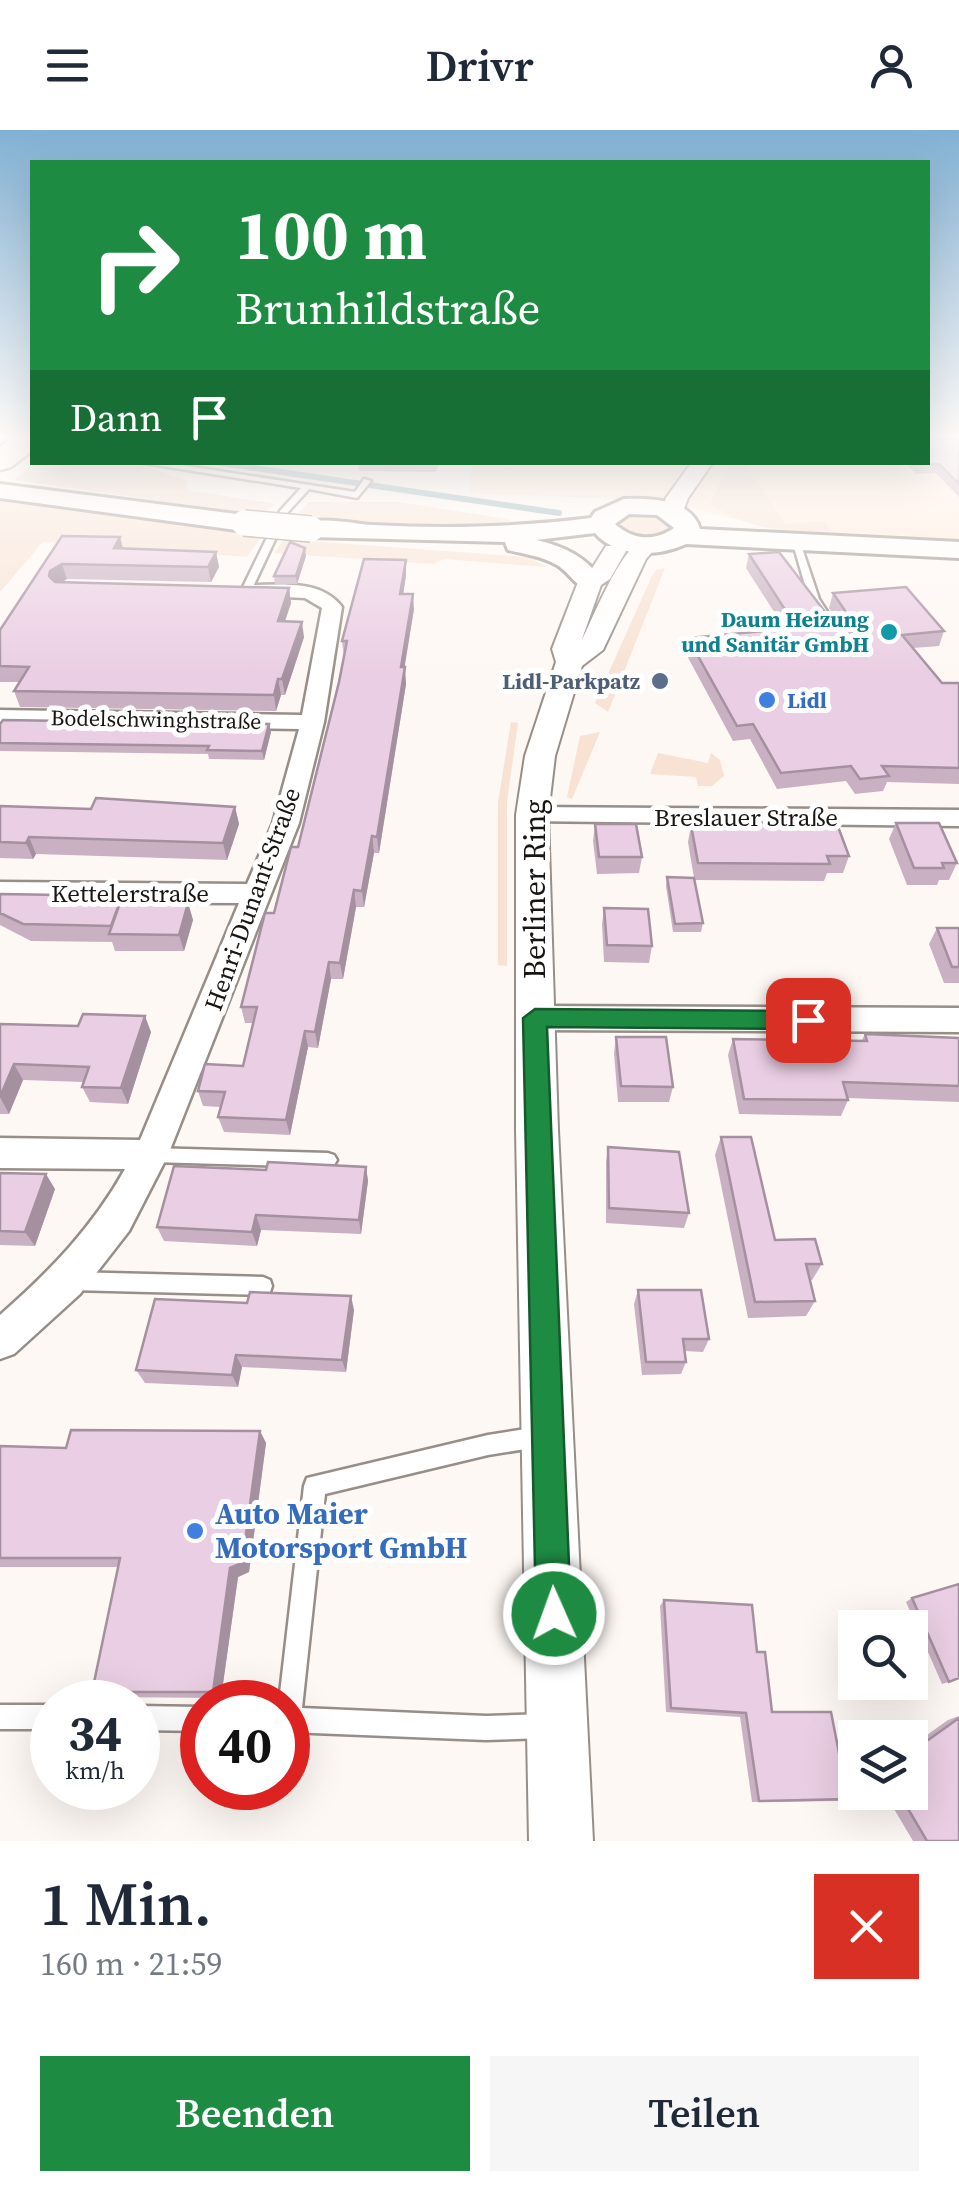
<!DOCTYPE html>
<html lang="de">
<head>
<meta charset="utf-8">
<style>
  :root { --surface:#fff; --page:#f6f6f7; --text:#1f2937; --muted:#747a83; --accent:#1e8b43 }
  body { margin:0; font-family:"Source Serif 4",serif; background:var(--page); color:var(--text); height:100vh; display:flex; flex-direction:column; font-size:38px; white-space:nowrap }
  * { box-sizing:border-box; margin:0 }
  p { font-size:32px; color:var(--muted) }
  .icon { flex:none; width:55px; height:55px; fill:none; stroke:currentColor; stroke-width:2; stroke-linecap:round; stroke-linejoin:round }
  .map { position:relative; height:1711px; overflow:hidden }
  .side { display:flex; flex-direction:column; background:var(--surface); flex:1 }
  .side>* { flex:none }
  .hud { position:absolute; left:30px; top:30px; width:900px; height:305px; border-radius:0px; box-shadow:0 10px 40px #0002; background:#1e8b43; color:#fff; overflow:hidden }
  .tools { position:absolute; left:838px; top:1480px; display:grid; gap:20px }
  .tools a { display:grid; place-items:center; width:90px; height:90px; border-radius:0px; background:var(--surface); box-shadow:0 10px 40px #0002; font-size:50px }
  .speed { position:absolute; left:30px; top:1550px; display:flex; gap:20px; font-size:50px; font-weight:700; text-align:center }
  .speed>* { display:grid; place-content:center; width:130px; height:130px; border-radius:50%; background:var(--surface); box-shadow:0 10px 40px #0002; line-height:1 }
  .speed small { font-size:25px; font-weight:400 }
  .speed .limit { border:15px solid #d22; background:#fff; color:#111 }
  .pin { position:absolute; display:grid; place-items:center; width:85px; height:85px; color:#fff; margin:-42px; border-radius:20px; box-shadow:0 5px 15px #0006 }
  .me { position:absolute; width:110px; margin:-55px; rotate:358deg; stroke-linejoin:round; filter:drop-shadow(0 0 8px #0008) }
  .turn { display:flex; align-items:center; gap:35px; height:210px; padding:0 40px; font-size:45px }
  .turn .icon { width:130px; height:130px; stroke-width:2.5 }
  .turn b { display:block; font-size:70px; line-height:85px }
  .then { display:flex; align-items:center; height:95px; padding:0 40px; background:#0003; gap:20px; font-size:38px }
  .round { display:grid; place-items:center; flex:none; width:105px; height:105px; border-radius:0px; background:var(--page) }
  .overview { display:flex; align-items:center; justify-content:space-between; height:170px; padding:0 40px }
  h1 { font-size:60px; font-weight:600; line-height:75px }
  .button { display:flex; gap:20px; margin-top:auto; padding:20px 40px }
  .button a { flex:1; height:115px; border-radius:0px; background:var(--accent); color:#fff; font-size:40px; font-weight:600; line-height:115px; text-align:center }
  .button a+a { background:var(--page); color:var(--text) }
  header { display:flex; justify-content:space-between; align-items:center; height:130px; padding:0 40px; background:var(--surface); font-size:45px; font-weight:600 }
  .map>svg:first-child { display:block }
</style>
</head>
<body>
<header><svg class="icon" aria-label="menu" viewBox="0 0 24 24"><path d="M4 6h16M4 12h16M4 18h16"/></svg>Drivr<svg class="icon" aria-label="person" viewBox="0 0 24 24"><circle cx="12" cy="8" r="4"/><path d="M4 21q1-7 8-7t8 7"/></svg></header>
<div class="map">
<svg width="959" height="1711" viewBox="0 0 959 1711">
  <rect width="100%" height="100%" fill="#fef8f4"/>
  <path fill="#ffebdc" d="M959 306V419L881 406 766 397 660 370 470 363 472 333 928 332Z"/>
  <path fill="#f7e2d3" d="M35 333H143L141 335 188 351 186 360 276 374 261 385 13 350Z
    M730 333H744L785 394 825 391 831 402C784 400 750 402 710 373Z
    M0 369 262 406 247 427 43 412 0 462Z
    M309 372H398L509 389 511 395 412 394 295 387Z
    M656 381 677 396C660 413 631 410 616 394L627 382Z
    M284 409 528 427 547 437 444 429 434 434 274 423Z
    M665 438 608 582 595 573 651 448 656 440Z
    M511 592 518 593 507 672V836L498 835V672Z
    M600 602 572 669 567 667 580 606Z
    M658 623 708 633 711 623 720 630 724 646 712 656H698L696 647 650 644Z"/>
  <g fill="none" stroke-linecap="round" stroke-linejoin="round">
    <path stroke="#89acb7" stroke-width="6" d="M214 332 559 383"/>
    <g stroke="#978e88" stroke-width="5">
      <path id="service" d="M161 332 355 362 364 349 371 351 357 368 309 359 288 382 251 461 246 464 241 461 280 381 301 358 143 333Z
        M792 410 800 412 819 469 828 483 827 485H819L809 469Z
        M151 1018 328 1023 334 1025 337 1030 334 1035 328 1037 151 1032 145 1030 142 1025 145 1020Z
        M71 1142 263 1147 270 1150 272 1156 270 1162 263 1165 71 1160 64 1157 62 1151 64 1145Z
        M539 1297 546 1300 549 1307 546 1314 539 1317 488 1325 325 1364 302 1578 486 1586 546 1584 555 1587 558 1596 555 1605 546 1608 486 1610 288 1602V1572H279L304 1356 307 1348 488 1305Z
        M0 1575H52V1599H0Z
        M138 1576 202 1577V1601L138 1600Z"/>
    </g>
    <g stroke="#978e88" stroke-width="5">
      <path id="minor" d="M250 455C282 455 321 449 342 477L324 592 299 693 168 1025 129 1101 80 1164 14 1224 0 1229V1185C50 1141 92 1098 125 1039L0 1038V1008L140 1010 239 773 0 772V752L247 754 273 693 299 599 0 594V580L302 585 322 478 305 468 243 465 240 461Z
        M532 677 959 680V696L523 691 519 685 523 679Z
        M535 876 959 878V902L535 900 524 896 520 888 524 880Z"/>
    </g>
    <g stroke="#978e88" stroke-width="4">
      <path id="tertiary" d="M692 332H713L688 368 681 387H665L662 382 666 368Z
        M646 408 658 415 646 429 603 520 582 536 555 626 548 685 558 1000 593 1711H529L516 1000V685L525 626 556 532 552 519 578 452 591 440 606 416H622L626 421 610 449 601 455 581 512C593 488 622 414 646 408Z"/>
    </g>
    <g stroke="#978e88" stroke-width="6">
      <path id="secondary" d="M0 354 244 385 257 393 244 401 0 368Z
        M624 369C650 368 691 369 700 399L959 412V428L686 414C658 427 616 428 595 403L536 410C566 417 586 427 604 452L590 460C576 457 570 443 557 435 542 426 524 424 508 420L505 412 311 407 298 399C311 383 353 394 373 395 446 399 519 397 591 388L595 382ZM629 384 657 385 674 398C654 412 633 410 615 394Z"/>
    </g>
    <g stroke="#978e88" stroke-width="5">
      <path id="motorway" d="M14 306H32V321L11 337 0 340V317Z"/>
    </g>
    <use href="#service" fill="#fff" fill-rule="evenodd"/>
    <use href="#minor" fill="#fff" fill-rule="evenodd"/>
    <use href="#tertiary" fill="#fff" fill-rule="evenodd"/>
    <use href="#secondary" fill="#fff" fill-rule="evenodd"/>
    <use href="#motorway" fill="#fff" fill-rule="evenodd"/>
    <g stroke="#978e88" stroke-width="28" stroke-linecap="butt">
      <path id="secondary-bridge" d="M244 393 311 399"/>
    </g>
    <use href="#secondary-bridge" stroke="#fff" stroke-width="25"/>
  </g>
  <path fill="#c9b1c3" d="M959 306V367L936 343 916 344 905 332H928Z
    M358 332H439L436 342 359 341Z
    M62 406 124 419 216 422 219 437 211 452 67 449 62 452 289 458 291 473 285 491 304 507 285 565H281L276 581 20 577 14 561 19 552H0V500Z
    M749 424 846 509H849L829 478 833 463 944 501 939 516 913 518 942 553H959V654L887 652 883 661 855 664 846 651 777 659 750 609 733 611 685 522 688 508 785 499 746 438Z
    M306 426 297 454H275L274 446Z
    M406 445 403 464 414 479 404 537 406 554 379 723H374L364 777H356L343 849H331L318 918 308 917 290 1005 224 1002 218 987 221 977 203 976 198 961 243 936 254 893H245L241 877 298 717 339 552 344 527 342 511Z
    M0 594H269L271 602 264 630 209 629 208 624 0 621Z
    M0 676 91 679 235 677 239 694 227 730 36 724 33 729 0 728Z
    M740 692 849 726 843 743H827L824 751 695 750 703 793 701 802H673L666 756 667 747 694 748 688 712 691 695 739 696Z
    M896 693 957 733 949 750H939L937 755H907L889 709Z
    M595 694 642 727 639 743 597 744 593 711Z
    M0 764 122 766 125 773H188L193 790 184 821H115L112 812 31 811 0 795Z
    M604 778 652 816 649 833 604 832 602 794Z
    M937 798H959V853H944L929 814Z
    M0 894 151 902 128 974 90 972 82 957 84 952 23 950 9 984H0Z
    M865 904 959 908V972L847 968 848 970 841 986 739 984 728 925 733 909 862 910Z
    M616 907 673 957 669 972H618L614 923Z
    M721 1007 775 1110 822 1134 812 1150H809L815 1171 806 1186 748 1188 715 1025Z
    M608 1017 689 1083 684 1098 606 1093V1032Z
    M366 1037 368 1051 361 1104 261 1100 257 1116 164 1111 157 1097 266 1040Z
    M0 1043 55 1059 35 1116 0 1115Z
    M638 1160 709 1209 703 1222 685 1221 686 1232 681 1244 642 1245 634 1174Z
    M354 1180 346 1242 242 1237 238 1257 145 1253 136 1240Z
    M260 1301 266 1313 249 1442 238 1447 221 1568 104 1567 92 1562 118 1437H0V1316L66 1318Z
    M912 1468 959 1549 942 1554 906 1472Z
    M664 1470 757 1522 772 1582 848 1669 839 1671 752 1672 740 1587 666 1582 660 1476Z
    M959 1586V1711H913L884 1662H910V1617L948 1590Z"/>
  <path fill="#a4909f" d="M120 407 124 422 114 418Z
    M305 418 306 426 297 454 296 446Z
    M216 422 219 437 211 452 208 437Z
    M406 430V445L401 479 400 464Z
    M62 434 67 449 55 456 49 446 50 441Z
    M289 458 291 473 280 506 278 491Z
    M413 464 414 479 402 553 401 537Z
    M302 492 304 507 285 565 282 549Z
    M405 537 406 554 379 723 377 707Z
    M278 549 281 565 276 581 274 565Z
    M269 594 271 602 264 630 262 621Z
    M235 677 239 694 227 730 223 713Z
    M372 706 374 723 364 777 362 761Z
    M29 707 36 724 33 729 26 713Z
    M354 760 356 777 343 849 340 833Z
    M188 773 193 790 184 821 179 805Z
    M329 832 331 849 318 918 315 902Z
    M145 886 151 902 128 974 121 958Z
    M305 901 308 917 290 1005 286 990Z
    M14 934 23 950 9 984 0 967Z
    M366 1037 368 1051 361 1104 359 1090Z
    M46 1044 55 1059 35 1116 25 1102Z
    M256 1085 261 1100 257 1116 252 1102Z
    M351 1166 354 1180 346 1242 342 1230Z
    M236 1225 242 1237 238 1257 232 1245Z
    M260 1301 266 1313 249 1442 238 1447 221 1568 213 1562 230 1438Z"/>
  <path fill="#eacee3" stroke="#a4909f" stroke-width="2.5" d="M928 306H959V354L939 334 919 335 917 332H928Z
    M62 406 120 407 114 418 216 422 208 437 62 434 50 441 49 446 55 452 289 458 278 491 302 492 282 549H278L274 565 14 561 29 537 0 536V500Z
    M290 412 305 418 296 446H274Z
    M779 422 846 509 858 507 859 501 833 463 906 457 944 501 902 505 942 553H959V638L882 636 889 646 860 649 851 636 781 643 753 594 737 596 688 508 797 498 749 424Z
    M364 429 406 430 400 464H413L401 537H405L377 707 372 706 362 761 354 760 340 833 329 832 315 902 305 901 286 990 218 987 225 962 198 961 205 934 243 936 257 877H241L265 783H274L291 717H298L339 552 347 511H342Z
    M3 590 269 594 262 621 207 620 209 616 0 613V594Z
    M96 668 235 677 223 713 29 707 26 713 0 712V676L91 679Z
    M740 692 837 694 849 726H827L830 734 698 733 691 695 741 696Z
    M896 693H939L957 733H942L944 738H914Z
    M595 694H636L642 727H599Z
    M667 747 694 748 703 793 675 794Z
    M0 764 122 766 111 796 23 794 0 783Z
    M120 773H188L179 805 109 804Z
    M604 778 648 779 652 816 607 815Z
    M937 798H959V837H952Z
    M83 884 145 886 121 958 82 957 89 937 14 934 0 967V894L78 896Z
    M865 904 959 908V956L843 952 848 970 744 969 733 909 867 911Z
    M616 907H666L673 957 621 956Z
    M721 1007H751L775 1110 815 1109 822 1134H806L815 1171 755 1172Z
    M608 1017 679 1022 689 1083 609 1078Z
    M268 1032 366 1037 359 1090 256 1085 252 1102 157 1097 174 1036 266 1040Z
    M0 1043 46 1044 25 1102 0 1101Z
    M638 1160H701L709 1209H683L686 1232H646Z
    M250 1162 351 1166 342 1230 236 1225 232 1245 136 1240 155 1169 247 1173Z
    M71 1300 260 1301 242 1433 230 1438 213 1562H92L120 1428H0V1316L66 1318Z
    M959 1454V1548L949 1552 912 1468Z
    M664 1470 752 1475 757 1522H765L772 1582H831L848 1669 759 1671 746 1583 671 1578Z
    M959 1588V1711H927L898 1662H910V1623Z"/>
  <linearGradient id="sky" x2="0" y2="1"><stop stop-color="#82b1d4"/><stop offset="0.56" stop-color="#fffcfa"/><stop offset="1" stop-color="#fffcfa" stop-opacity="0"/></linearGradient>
  <rect width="959" height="546" fill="url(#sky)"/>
  <path fill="#1e8b43" stroke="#145a2c" stroke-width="2.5" d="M535 879 808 881 820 890 808 899 547 897 571 1484 566 1497 554 1502 541 1497 536 1484 523 888Z"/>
  <circle fill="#0f9aa8" stroke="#fff" stroke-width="4" cx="889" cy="502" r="10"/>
  <circle fill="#5c6f8a" stroke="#fff" stroke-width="4" cx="660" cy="551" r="10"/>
  <g fill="#3f7fe0" stroke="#fff" stroke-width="4">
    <circle cx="767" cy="570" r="10"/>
    <circle cx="195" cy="1401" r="10"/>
  </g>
  <g text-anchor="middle" stroke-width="10" stroke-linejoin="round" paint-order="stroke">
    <g font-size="22" font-weight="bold" fill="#0d838f" stroke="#fff" text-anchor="end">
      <text x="869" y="497">Daum Heizung<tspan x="869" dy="25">und Sanitär GmbH</tspan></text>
    </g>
    <g font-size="22" font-weight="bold" fill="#4e5e75" stroke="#fff" text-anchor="end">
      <text x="640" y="559">Lidl-Parkpatz</text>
    </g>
    <g font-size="22" font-weight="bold" fill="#366cbe" stroke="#fff" text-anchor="start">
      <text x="787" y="578">Lidl</text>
    </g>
    <g font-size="22" fill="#181513" stroke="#fff">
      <text transform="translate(156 589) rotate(1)" y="8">Bodelschwinghstraße</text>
    </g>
    <g font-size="25" fill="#181513" stroke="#fff">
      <text x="746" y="696">Breslauer Straße</text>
      <text x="130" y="772">Kettelerstraße</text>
      <text transform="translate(252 769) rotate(-70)" y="9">Henri-Dunant-Straße</text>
    </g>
    <g font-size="30" fill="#181513" stroke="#fff">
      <text transform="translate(535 759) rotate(-90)" y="10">Berliner Ring</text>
    </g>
    <g font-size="30" font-weight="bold" fill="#366cbe" stroke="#fff" text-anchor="start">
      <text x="215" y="1394">Auto Maier<tspan x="215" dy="34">Motorsport GmbH</tspan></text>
    </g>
  </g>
</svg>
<div class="tools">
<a><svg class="icon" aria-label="search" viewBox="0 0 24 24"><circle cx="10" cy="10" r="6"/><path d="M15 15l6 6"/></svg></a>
<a><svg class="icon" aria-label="layers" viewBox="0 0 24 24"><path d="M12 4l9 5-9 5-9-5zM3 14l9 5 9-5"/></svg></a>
</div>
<div class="speed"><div>34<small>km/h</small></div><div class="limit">40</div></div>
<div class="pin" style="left:808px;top:890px;background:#d93025"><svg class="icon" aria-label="arrive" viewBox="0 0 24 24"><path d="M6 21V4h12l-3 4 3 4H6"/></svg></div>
<svg class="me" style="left:554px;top:1484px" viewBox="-20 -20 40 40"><circle r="17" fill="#1e8b43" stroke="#fff" stroke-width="3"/><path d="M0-11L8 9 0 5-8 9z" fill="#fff"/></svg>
<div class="hud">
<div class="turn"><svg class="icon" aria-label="right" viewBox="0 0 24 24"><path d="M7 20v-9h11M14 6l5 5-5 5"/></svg><div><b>100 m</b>Brunhildstraße</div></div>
<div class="then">Dann<svg class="icon" aria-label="arrive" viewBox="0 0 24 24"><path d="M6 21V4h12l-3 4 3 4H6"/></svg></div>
</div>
</div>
<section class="side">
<div class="overview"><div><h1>1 Min.</h1><p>160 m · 21:59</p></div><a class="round" style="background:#d93025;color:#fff"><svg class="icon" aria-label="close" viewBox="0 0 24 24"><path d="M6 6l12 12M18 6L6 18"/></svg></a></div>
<div class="button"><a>Beenden</a><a>Teilen</a></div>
</section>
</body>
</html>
